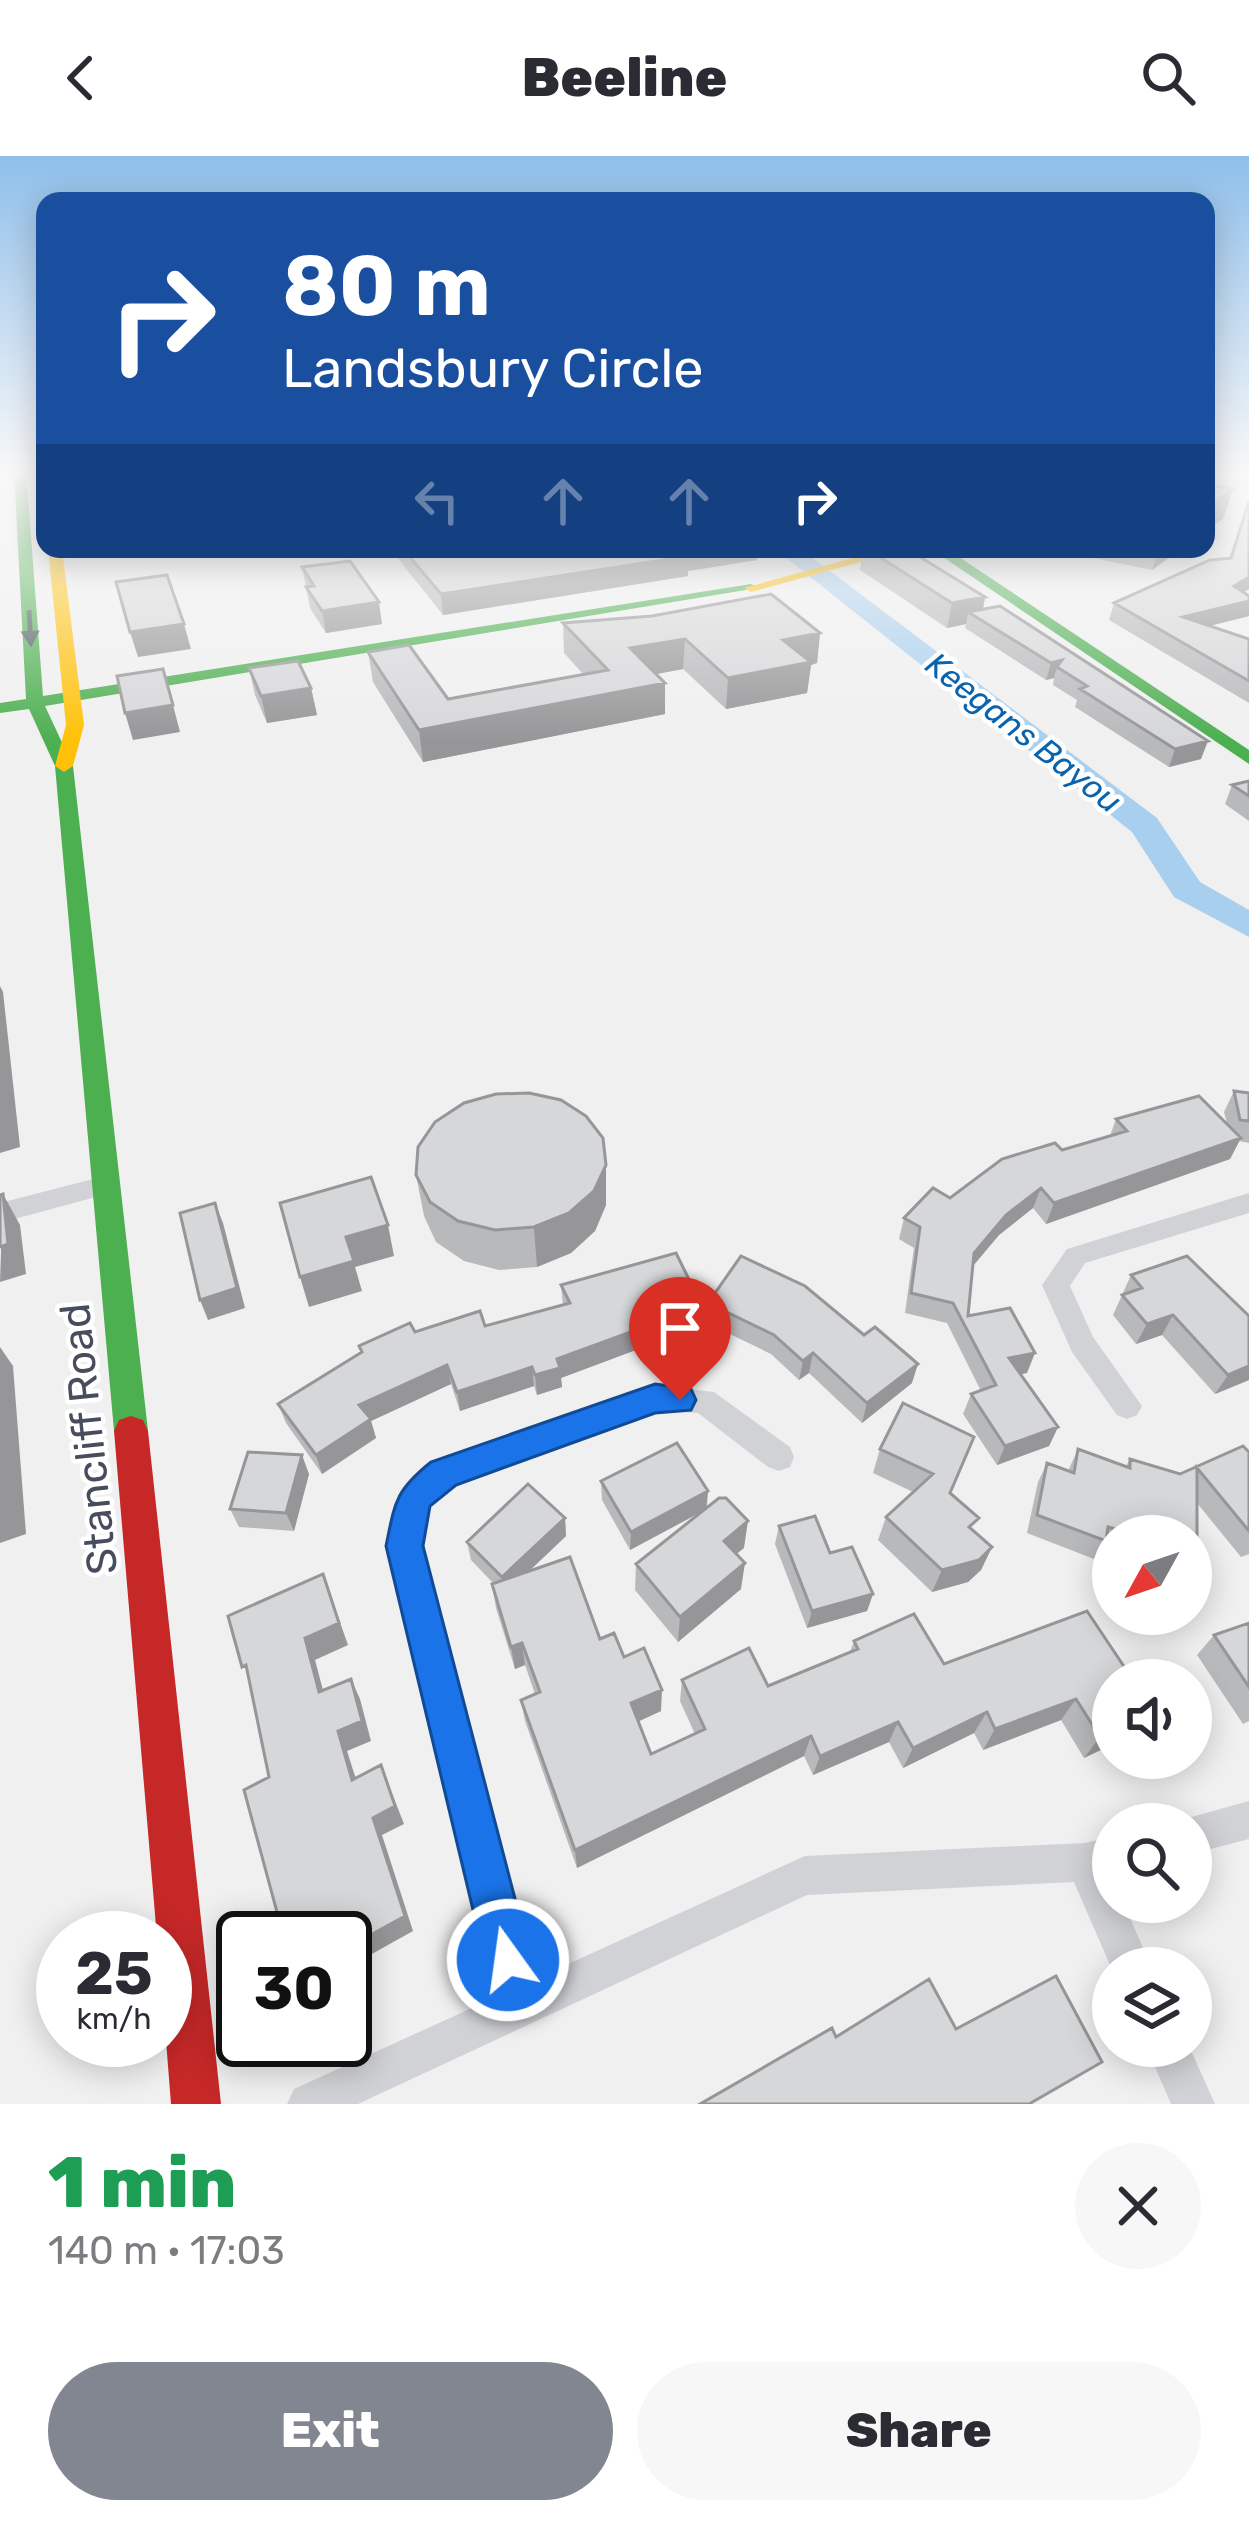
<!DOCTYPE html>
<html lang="en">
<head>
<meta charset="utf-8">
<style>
  :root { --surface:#fff; --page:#f7f7f7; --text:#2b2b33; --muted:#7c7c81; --accent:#828690 }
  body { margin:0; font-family:Rubik,sans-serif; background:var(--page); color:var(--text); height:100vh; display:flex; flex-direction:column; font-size:45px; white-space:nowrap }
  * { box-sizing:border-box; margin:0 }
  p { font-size:39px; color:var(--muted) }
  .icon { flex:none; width:66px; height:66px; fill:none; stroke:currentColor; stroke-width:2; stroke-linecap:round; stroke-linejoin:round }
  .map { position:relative; height:1948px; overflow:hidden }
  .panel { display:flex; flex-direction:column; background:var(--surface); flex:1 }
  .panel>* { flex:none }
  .guide { position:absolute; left:36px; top:36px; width:1179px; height:366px; border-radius:24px; box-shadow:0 6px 30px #0003; background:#1a4fa0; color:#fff; overflow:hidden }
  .needle { width:78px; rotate:230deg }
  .buttons { position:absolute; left:1092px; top:1359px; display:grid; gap:24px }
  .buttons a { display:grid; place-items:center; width:120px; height:120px; border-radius:50%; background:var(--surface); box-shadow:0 6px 30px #0003; font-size:60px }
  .speed { position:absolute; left:36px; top:1755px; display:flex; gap:24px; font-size:60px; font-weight:700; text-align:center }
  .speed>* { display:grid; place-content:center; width:156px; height:156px; border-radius:50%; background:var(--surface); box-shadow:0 6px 30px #0003; line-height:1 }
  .speed small { font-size:30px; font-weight:400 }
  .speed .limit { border:6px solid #111; border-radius:18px; background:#fff; color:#111 }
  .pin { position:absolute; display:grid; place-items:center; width:102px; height:102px; color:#fff; margin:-123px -51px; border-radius:50% 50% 50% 0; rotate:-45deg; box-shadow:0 0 12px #0007 }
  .pin .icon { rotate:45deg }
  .me { position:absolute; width:132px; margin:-66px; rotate:346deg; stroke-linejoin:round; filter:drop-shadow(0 0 9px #0008) }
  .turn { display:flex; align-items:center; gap:42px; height:252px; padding:0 48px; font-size:54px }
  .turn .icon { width:156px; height:156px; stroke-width:2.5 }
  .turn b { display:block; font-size:84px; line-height:102px }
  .lanes { display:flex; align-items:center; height:114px; padding:0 48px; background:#0003; justify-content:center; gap:60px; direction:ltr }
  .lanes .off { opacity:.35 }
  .round { display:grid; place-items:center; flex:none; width:126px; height:126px; border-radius:63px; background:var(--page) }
  .headline { display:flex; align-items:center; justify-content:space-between; height:204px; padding:0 48px }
  h1 { font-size:72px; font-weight:800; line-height:90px; color:#1e9e55 }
  .cta { display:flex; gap:24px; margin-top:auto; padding:24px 48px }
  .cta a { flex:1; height:138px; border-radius:72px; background:var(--accent); color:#fff; font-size:48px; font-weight:800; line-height:138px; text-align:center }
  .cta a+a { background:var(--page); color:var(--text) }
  header { display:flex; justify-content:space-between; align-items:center; height:156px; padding:0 48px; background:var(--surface); font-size:54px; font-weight:800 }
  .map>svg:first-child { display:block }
</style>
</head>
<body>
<header><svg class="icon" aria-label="back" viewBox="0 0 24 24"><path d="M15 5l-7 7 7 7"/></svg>Beeline<svg class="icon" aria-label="search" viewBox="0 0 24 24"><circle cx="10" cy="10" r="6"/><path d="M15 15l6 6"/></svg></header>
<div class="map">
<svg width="1249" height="1948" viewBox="0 0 1249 1948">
  <rect width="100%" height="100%" fill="#f1f0f0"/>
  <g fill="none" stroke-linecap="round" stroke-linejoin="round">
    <path fill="#a9cfee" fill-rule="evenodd" d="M775 393H801L1157 662 1200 726 1249 754V781L1174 741 1132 676Z"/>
    <path fill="#d1d2d6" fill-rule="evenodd" d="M105 1020 114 1022 118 1029 114 1036 0 1067V1047Z
      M1249 1037V1057L1085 1107 1070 1130 1093 1181 1142 1250 1137 1259 1127 1263 1117 1259 1072 1196 1042 1129 1067 1093Z
      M655 1229 714 1236 790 1291 794 1301 790 1311 779 1315 768 1311 698 1257 655 1255 455 1327 428 1349 421 1390 533 1824 805 1700 1085 1687 1113 1680V1746H1123L1152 1812H1113V1816L1074 1726 807 1739 358 1948H287L294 1933 496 1841 389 1390 403 1331 433 1307Z
      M1249 1645V1683L1191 1698V1668L1177 1665Z
      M1146 1890H1189L1215 1948H1171Z"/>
    <path fill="#4caf50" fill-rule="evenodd" d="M14 314H26L43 540 751 428 758 432 45 550 73 610 148 1275 143 1286 131 1290 119 1286 114 1275 55 610 29 553 0 557V547L26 543Z
      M931 393H947L1249 594V608Z"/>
    <path fill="#ffc107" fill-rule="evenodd" d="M48 393H62L84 569 73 610 64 616 55 610 66 569Z
      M885 393H908L751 436 744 432Z"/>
    <path fill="#c62828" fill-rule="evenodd" d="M131 1260 143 1264 148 1275 221 1948H171L165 1872V1782H157L114 1275 119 1264Z"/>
  </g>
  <path fill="#b8b9bb" d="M339 393H758L757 404 688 415V420L443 459 392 395 344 402Z
    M863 393H907L985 441 983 453 1201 603 1169 611 1075 551 1077 544 1053 529 1054 522 1046 524 965 472 966 468 947 472 860 414Z
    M1049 393H1181L1152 414Z
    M302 411 382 468 326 477 310 452Z
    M1244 436 1249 460 1209 470 1249 483V547L1109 464 1114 447Z
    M563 467 820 477 817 507 811 509 807 537 726 553 683 513 656 518 665 558 423 606 373 526 368 496 448 543 584 519 564 497Z
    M249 512 311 532 317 559 267 567 255 539Z
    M1249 625V665L1225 648 1232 629Z
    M1234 935 1249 937V987L1239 985 1230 1003 1046 1068 1033 1052 999 1079 972 1111 968 1160 1027 1217 1021 1218 1058 1271 1049 1290 997 1309 963 1258 971 1238 981 1235 947 1167 905 1157 914 1092 899 1083 904 1062 1062 994 1110 980 1116 963 1227 967 1224 956Z
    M606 1009V1049L595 1075 571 1097 537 1111 499 1114 464 1105 436 1086 424 1060 416 1019Z
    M1131 1119 1249 1224 1215 1238 1162 1179 1136 1188 1113 1159Z
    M561 1129 700 1170 561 1222 562 1231 537 1239 534 1230 460 1255 451 1228 371 1265 376 1282 322 1318 286 1267 278 1248 361 1196 359 1190 415 1176 485 1170 563 1149Z
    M708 1147 912 1227 862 1267 809 1217 799 1224 771 1198 707 1167Z
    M903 1247 951 1338 973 1375 992 1391 981 1414 968 1426 932 1436 878 1384 886 1361 913 1336 873 1317 880 1293Z
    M1078 1293 1126 1310 1130 1303 1180 1318 1249 1295V1398L1241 1401 1197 1347V1397L1191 1405V1380H1113V1394L1102 1390 1094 1403 1027 1377 1038 1326 1047 1307 1068 1315Z
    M309 1318 294 1375 239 1371 230 1353Z
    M601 1325 708 1335 707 1352 744 1392 736 1398 741 1433 678 1486 635 1434 636 1408 702 1356 630 1394 602 1344Z
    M565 1362 566 1380 529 1415 600 1483 624 1501 661 1555 638 1565 651 1598 695 1578 680 1545 682 1524 768 1530 850 1496 854 1485 944 1508 1087 1455 1113 1588 1084 1602 1061 1564 983 1594 974 1577 903 1612 889 1586 813 1619 804 1600 577 1712 525 1565 521 1544 535 1538 525 1509 515 1513 496 1452 492 1428H494L471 1404 467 1386Z
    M779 1370 830 1397 873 1438 867 1455 807 1472 775 1388Z
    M1249 1467V1565L1243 1568 1197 1499 1214 1479Z"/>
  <path fill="#969698" d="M1206 314H1220L1218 317 1206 325Z
    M1233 333 1223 363 1206 375V352Z
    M342 393H391L392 395 344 402Z
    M706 393H758L757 404 688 415V420L443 459 441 438Z
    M1158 393H1181L1152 414Z
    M1249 421V433L1229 446 1234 430Z
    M985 441 981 464 968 456 966 468 947 472 952 447Z
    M1249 445V460L1178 478 1183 461Z
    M379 446 382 468 326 477 322 455Z
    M184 468 191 493 138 501 130 476Z
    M820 477 817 507 811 509 807 537 726 553 728 522 783 484Z
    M685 483 683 513 630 523V492Z
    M1062 504 1057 511 1054 522 1046 524 1051 507Z
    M665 527V558L423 606 419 574Z
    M311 532 317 559 267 567 261 540Z
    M173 549 180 576 133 584 125 557Z
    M1208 585 1201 603 1169 611 1175 593Z
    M0 830 3 836 20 991 0 997Z
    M1241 982 1230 1003 1046 1068 1054 1047Z
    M606 1009V1049L595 1075 571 1097 537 1111 534 1071Z
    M1041 1032 1033 1052 999 1079 967 1117 974 1097 1006 1059Z
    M3 1038 20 1069 26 1118 0 1126Z
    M215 1047 223 1067 245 1152 208 1164 200 1144Z
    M388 1069 394 1100 355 1111 362 1135 309 1151 300 1121 346 1081Z
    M702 1150 700 1170 561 1222 562 1231 537 1239 535 1219 557 1203Z
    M1173 1159 1162 1179 1136 1188 1147 1168Z
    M0 1191 13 1210 26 1378 0 1387Z
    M813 1197 809 1217 799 1224 803 1205Z
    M1035 1197 1027 1217 1001 1222 1009 1202Z
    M918 1208 912 1227 862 1267 867 1247Z
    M447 1209 451 1228 371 1265 376 1282 322 1318 316 1299 359 1249Z
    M1249 1210V1224L1215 1238 1228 1219Z
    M532 1211 534 1230 460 1255 457 1236Z
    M1058 1271 1049 1290 997 1309 1005 1290Z
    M302 1299 309 1318 294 1375 286 1357Z
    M708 1335 706 1353 630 1394 631 1376Z
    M565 1362 566 1380 505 1438 502 1421Z
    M748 1365 744 1392 720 1411 724 1385Z
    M992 1391 981 1414 968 1426 932 1436 942 1414Z
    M745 1407 741 1433 678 1486 680 1461Z
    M323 1418 348 1489 315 1504 329 1557 319 1536 305 1482Z
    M873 1438 867 1455 807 1472 812 1455Z
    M522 1487 525 1509 515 1513 511 1491Z
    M351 1523 360 1543 371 1585 347 1595 362 1642 352 1624 338 1575Z
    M662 1534 661 1555 631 1569V1547Z
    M1076 1543 1061 1564 983 1594 995 1573Z
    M987 1556 974 1577 903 1612 913 1592Z
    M898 1566 889 1586 813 1619 820 1600Z
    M1113 1576V1588L1084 1602 1100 1581Z
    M811 1580 804 1600 577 1712 575 1694Z
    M381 1609 404 1668 382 1679 413 1775 345 1813V1793L373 1662Z"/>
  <path fill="#d6d7d9" stroke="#969698" stroke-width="3" d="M1206 328 1233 333 1206 352Z
    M1249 345V421L1234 430 1249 440V445L1183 461 1249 483V525L1114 447 1210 404 1231 402Z
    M403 393H706L684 397 689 400 441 438Z
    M867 393H907L985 441 952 447Z
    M350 405 379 446 322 455 306 431 314 430 302 411Z
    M167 419 184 468 130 476 116 426Z
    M771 438 820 477 783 484 811 506 728 522 685 483 630 492 665 527 419 574 368 496 409 489 448 543 608 514 563 467 652 460Z
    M1000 450 1208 585 1175 593 1080 533 1087 530 1057 511 1062 504 1051 507 968 456Z
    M298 505 311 532 261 540 249 512Z
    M163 513 173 549 125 557 117 520Z
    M1249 625V640L1232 629Z
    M1234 935 1249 937V965L1240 964Z
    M529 937 561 944 586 960 603 982 606 1009 594 1035 569 1057 534 1071 495 1074 458 1065 430 1046 416 1019 418 991 435 966 464 947 496 938Z
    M1199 940 1241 982 1054 1047 1041 1032 1006 1059 974 1097 968 1160 1010 1152 1035 1197 1009 1202 1058 1271 1005 1290 971 1238 996 1229 953 1147 911 1137 920 1071 904 1062 933 1032 950 1042 1002 1003 1055 987 1062 994 1127 975 1116 963Z
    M371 1021 388 1069 346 1081 354 1105 300 1121 280 1047Z
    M3 1038 8 1088 0 1091V1039Z
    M215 1047 237 1132 200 1144 180 1057Z
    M676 1097 702 1150 557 1203 560 1212 535 1219 532 1211 457 1236 447 1209 359 1249 371 1263 316 1299 278 1248 362 1196 359 1190 410 1167 415 1176 480 1155 485 1170 570 1147 561 1129Z
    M741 1100 805 1130 864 1179 875 1171 918 1208 867 1247 813 1197 803 1205 774 1179 708 1147Z
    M1187 1100 1249 1160V1210L1228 1219 1173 1159 1147 1168 1122 1139 1142 1132 1131 1119Z
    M903 1247 974 1281 950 1337 979 1362 969 1371 992 1391 979 1404 942 1414 886 1361 933 1318 880 1293Z
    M677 1287 708 1335 631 1376 601 1325Z
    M1243 1290 1249 1296V1375L1197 1312V1397L1191 1395V1380H1140L1108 1371 1106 1385 1037 1359 1047 1307 1074 1317 1078 1293 1130 1312V1303L1180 1318Z
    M248 1296 302 1299 286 1357 230 1353Z
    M528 1328 565 1362 502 1421 467 1386Z
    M719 1342H726L748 1365 724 1385 745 1407 680 1461 636 1408Z
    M815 1360 830 1397 852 1391 873 1438 812 1455 779 1370Z
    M570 1401 600 1483 614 1477 624 1501 644 1492 662 1534 631 1547 651 1598 705 1573 682 1524 749 1492 768 1530 858 1493 854 1485 914 1458 944 1508 1087 1455 1133 1524H1113V1576L1100 1581 1076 1543 995 1573 987 1556 913 1592 898 1566 820 1600 811 1580 575 1694 521 1544 540 1536 522 1487 511 1491 492 1428Z
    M323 1418 339 1467 305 1482 319 1536 351 1523 362 1565 338 1575 352 1624 381 1609 395 1650 373 1662 405 1760 345 1793V1782H284L244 1634 269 1621 246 1509 242 1511 228 1460Z
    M1249 1467V1531L1214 1479Z
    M1056 1820 1102 1906 1029 1948H700L832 1872 836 1881 929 1823 956 1873Z"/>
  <defs><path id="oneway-solid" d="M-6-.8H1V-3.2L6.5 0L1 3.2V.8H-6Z" transform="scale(3)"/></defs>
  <use fill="#48575c" href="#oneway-solid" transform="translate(30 472) rotate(87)"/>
  <linearGradient id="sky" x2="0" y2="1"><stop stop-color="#8fbfea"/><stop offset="0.54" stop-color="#f9f8f8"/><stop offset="1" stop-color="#f9f8f8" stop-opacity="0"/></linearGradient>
  <rect width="1249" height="586" fill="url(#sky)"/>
  <path fill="#1a73e8" stroke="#114b97" stroke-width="3" d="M655 1228 691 1233 696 1244 691 1254 655 1257 456 1329 430 1350 423 1390 531 1804 524 1820 508 1827 492 1820 485 1804 386 1390C395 1346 395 1335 431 1306Z"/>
  <g text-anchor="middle" stroke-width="9" stroke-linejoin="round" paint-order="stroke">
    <g font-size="33" font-style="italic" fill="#0a64ad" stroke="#fff">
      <text transform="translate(1024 576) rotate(38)" y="12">Keegans Bayou</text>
    </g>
    <g font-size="42" fill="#474d5d" stroke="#fff">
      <text transform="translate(88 1283) rotate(-96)" y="15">Stancliff Road</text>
    </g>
  </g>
</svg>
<div class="buttons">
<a><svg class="needle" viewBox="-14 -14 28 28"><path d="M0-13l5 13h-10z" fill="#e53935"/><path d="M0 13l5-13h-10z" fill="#7c7c81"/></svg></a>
<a><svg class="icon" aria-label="sound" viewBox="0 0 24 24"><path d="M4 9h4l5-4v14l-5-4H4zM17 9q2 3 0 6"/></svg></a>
<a><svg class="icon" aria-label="search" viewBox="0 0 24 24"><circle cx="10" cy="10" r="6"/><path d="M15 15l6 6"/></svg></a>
<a><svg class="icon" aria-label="layers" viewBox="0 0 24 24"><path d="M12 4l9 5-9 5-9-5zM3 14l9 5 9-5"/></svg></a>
</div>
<div class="speed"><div>25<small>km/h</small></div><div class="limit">30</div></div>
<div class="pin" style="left:680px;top:1244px;background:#d93025"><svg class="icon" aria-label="arrive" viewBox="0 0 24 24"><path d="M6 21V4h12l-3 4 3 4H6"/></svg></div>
<svg class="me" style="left:508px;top:1804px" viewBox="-20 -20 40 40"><circle r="17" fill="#1a73e8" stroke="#fff" stroke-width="3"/><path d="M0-11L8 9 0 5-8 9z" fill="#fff"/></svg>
<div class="guide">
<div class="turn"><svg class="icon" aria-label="right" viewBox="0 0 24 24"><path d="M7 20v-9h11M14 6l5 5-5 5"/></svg><div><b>80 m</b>Landsbury Circle</div></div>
<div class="lanes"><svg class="icon off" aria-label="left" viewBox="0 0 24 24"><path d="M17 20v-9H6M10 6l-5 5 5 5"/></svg><svg class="icon off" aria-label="ahead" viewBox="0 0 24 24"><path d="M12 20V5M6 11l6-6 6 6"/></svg><svg class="icon off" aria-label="ahead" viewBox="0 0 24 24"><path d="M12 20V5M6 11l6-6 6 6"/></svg><svg class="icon" aria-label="right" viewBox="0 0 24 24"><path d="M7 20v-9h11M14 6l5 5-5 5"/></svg></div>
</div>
</div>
<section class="panel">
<div class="headline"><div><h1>1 min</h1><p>140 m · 17:03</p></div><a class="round"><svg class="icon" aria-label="close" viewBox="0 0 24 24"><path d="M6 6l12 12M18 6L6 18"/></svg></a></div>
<div class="cta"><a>Exit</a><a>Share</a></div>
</section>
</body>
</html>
